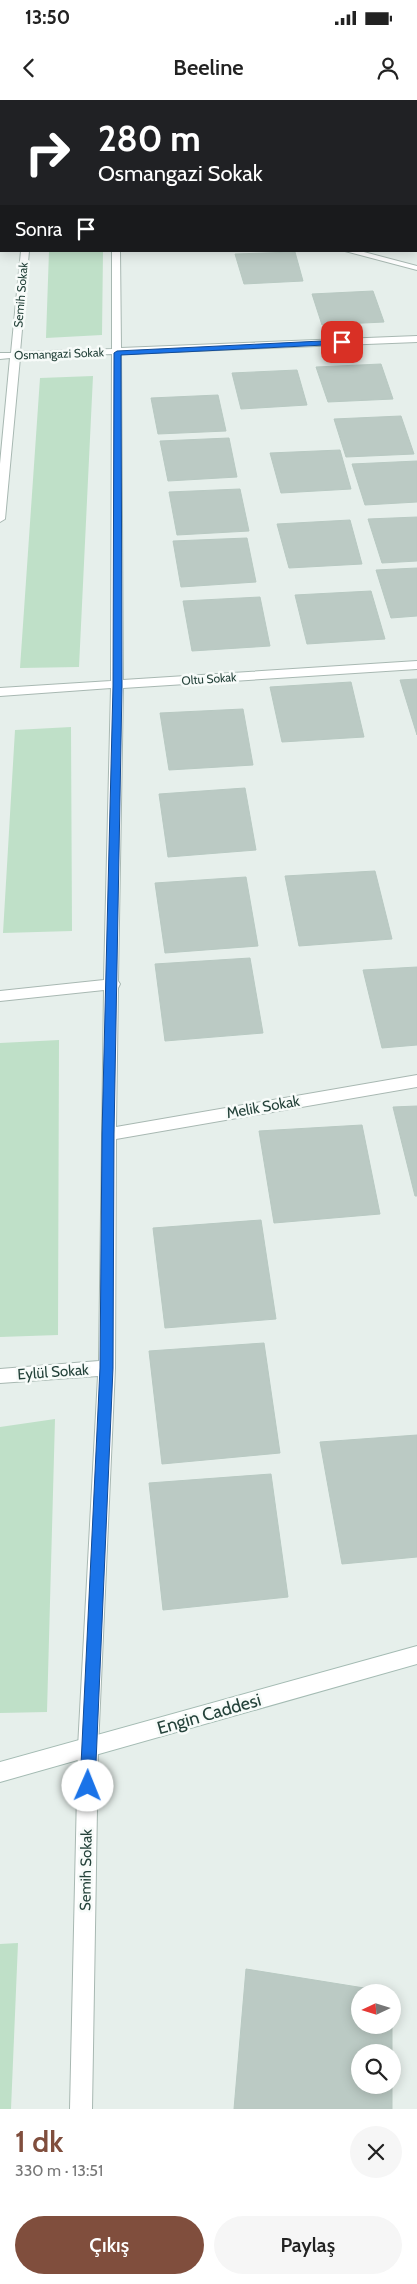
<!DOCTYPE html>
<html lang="tr">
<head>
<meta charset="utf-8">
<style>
  :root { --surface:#fff; --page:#f6f6f6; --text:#222; --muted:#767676; --accent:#804e3d }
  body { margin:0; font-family:Cabin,sans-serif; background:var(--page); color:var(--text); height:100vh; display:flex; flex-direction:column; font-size:19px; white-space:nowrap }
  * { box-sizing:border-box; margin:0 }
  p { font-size:16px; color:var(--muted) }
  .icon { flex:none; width:28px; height:28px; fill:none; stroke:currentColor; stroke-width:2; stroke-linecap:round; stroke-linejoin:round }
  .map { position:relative; height:2009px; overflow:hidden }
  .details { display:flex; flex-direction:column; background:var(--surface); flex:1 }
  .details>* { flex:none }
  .guide { position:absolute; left:0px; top:0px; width:418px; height:152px; box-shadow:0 2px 12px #0003; background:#202124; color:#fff; overflow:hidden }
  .needle { width:32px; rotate:266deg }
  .fabs { position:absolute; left:351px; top:1884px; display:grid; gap:10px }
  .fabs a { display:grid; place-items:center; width:50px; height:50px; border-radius:50%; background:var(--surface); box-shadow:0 2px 12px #0003; font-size:25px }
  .pin { position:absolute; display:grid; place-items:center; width:42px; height:42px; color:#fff; margin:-21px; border-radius:10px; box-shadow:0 2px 8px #0006 }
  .me { position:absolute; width:55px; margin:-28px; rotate:1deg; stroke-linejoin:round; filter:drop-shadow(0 0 4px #0008) }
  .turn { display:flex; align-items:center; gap:18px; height:105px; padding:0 15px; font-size:22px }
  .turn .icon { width:65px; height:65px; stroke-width:2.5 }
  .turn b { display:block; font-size:35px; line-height:42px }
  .then { display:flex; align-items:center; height:48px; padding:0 15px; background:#0003; gap:10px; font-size:19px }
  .round { display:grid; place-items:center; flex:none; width:52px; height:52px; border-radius:26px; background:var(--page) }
  .head { display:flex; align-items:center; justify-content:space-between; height:85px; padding:0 15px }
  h1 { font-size:30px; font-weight:600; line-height:38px; color:var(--accent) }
  .action { display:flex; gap:10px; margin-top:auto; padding:10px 15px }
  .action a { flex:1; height:58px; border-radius:30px; background:var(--accent); color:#fff; font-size:20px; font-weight:600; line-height:58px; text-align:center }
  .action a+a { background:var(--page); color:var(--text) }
  .status { display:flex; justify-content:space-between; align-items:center; height:35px; padding:0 25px; background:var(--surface); direction:ltr }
  .status svg { height:14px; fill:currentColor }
  header { display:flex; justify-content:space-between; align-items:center; height:65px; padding:0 15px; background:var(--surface); font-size:22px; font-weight:600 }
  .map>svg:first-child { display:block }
</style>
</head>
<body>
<div class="status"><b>13:50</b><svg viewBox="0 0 49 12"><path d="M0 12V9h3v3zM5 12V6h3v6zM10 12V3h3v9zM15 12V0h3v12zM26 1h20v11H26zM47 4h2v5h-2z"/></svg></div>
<header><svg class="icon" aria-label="back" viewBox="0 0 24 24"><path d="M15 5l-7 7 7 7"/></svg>Beeline<svg class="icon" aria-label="person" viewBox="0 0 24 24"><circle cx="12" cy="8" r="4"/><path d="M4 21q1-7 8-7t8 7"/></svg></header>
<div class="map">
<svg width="417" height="2009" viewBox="0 0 417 2009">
  <rect width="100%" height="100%" fill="#e6efeb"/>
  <path fill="#bfe0c8" d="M49 151H103L102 235 46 238Z
    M93 276 79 567 20 568 40 278Z
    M71 627 72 831 3 833 15 630Z
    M59 940 58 1235 0 1237V943Z
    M55 1319 47 1612 0 1613V1327Z
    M18 1843 11 2009H0V1844Z"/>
  <path fill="#bbcac4" stroke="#b8c9c2" d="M258 0H309L310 1H258Z
    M318 0H370V1H319Z
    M295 152 303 181 244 184 235 154Z
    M373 191 384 222 322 225 312 194Z
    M381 264 393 299 328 302 316 267Z
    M297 270 307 305 241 309 232 273Z
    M218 295 226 331 158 334 151 298Z
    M401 316 414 354 346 357 334 319Z
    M229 338 237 377 168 381 160 341Z
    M340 350 351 389 281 393 270 353Z
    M417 361V402L365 405 352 364Z
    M240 389 249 431 177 435 169 392Z
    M417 417V461L382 463 368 419Z
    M350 420 362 464 289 468 277 424Z
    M247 438 256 482 181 487 173 441Z
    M417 468V516L391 518 376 470Z
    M371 491 385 539 307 544 295 495Z
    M260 497 270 546 192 551 183 501Z
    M417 579V635L400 580Z
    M351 582 364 637 282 642 270 587Z
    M243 609 253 665 169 670 160 613Z
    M245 688 256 750 168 757 159 694Z
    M375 771 392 839 299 846 285 776Z
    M246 777 258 846 165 853 155 783Z
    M250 858 263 933 165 941 155 864Z
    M417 867V945L382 948 363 870Z
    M417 1006V1096H415L393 1007Z
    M362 1025 380 1114 274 1123 259 1031Z
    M261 1120 276 1219 165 1228 153 1128Z
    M264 1243 280 1353 162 1364 149 1251Z
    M417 1335V1457L342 1464 320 1342Z
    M271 1374 288 1497 163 1510 149 1383Z
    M246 1869 389 1892H360V1925H392V1952H360V1985H392V2009H234Z"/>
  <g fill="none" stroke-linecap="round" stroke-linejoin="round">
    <g stroke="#a8b8b2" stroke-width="2">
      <path id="street" d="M36 0H44V1H36Z
        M109 0H117V1H109Z
        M235 0H243L244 1H236Z
        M416 20H417V24H416Z
        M416 48H417V53H416Z
        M21 151H29L20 252 112 249V151H120L121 248 417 236V242L121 254 123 580 417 561V569L123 588 118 881 120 884 118 888 116 1027 417 975V987L116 1039 115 1268 98 1648 92 2009H70L78 1648 98 1276 0 1283V1269L99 1261 104 890 0 901V891L104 880 111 588 0 596V588L111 581 112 254 20 258 5 419 0 422V364L10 258 0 259V253H11Z
        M345 151H360L417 166V170Z"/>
    </g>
    <g stroke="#a4bbb3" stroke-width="2">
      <path id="secondary" d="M417 1546V1564L0 1682V1662Z"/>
    </g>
    <use href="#street" fill="#fff" fill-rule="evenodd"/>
    <use href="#secondary" fill="#fff" fill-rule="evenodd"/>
  </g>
  <path fill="#1a73e8" stroke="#114b97" d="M342 240 345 244 121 255 122 586 114 1034 113 1268 95 1686 93 1691 88 1693 82 1691 80 1686 100 1268 102 1034 113 586 114 253 117 251Z"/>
  <g text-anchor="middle" stroke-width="5" stroke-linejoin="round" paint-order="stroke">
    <g font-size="12" fill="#24423a" stroke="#f7fbf9">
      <text transform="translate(21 195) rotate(-85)" y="4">Semih Sokak</text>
      <text transform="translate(59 254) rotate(-2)" y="4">Osmangazi Sokak</text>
      <text transform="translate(209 579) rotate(-4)" y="4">Oltu Sokak</text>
    </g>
    <g font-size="15" fill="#24423a" stroke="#f7fbf9">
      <text transform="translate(263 1007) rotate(-10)" y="5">Melik Sokak</text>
      <text transform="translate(53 1272) rotate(-4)" y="5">Eylül Sokak</text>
      <text transform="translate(86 1770) rotate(-89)" y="5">Semih Sokak</text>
    </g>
    <g font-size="18" fill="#24423a" stroke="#f7fbf9">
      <text transform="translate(209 1614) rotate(-16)" y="6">Engin Caddesi</text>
    </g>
  </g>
</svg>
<div class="fabs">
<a><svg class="needle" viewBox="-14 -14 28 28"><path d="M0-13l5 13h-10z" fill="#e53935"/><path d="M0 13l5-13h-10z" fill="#767676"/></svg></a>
<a><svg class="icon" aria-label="search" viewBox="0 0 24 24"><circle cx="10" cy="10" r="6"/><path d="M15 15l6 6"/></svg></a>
</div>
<div class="pin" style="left:342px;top:242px;background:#d93025"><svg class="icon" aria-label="arrive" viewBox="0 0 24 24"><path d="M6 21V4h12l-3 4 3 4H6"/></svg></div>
<svg class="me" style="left:88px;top:1686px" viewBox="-20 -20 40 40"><circle r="19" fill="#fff"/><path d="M0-13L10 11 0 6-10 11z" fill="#1a73e8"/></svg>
<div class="guide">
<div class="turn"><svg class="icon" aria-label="right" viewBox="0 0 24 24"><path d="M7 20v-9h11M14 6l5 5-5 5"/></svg><div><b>280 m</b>Osmangazi Sokak</div></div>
<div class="then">Sonra<svg class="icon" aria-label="arrive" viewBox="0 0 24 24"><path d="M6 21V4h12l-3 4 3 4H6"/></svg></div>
</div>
</div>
<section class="details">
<div class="head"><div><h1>1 dk</h1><p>330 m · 13:51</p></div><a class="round"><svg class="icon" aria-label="close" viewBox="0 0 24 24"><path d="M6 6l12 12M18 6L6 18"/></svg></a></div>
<div class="action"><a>Çıkış</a><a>Paylaş</a></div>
</section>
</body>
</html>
